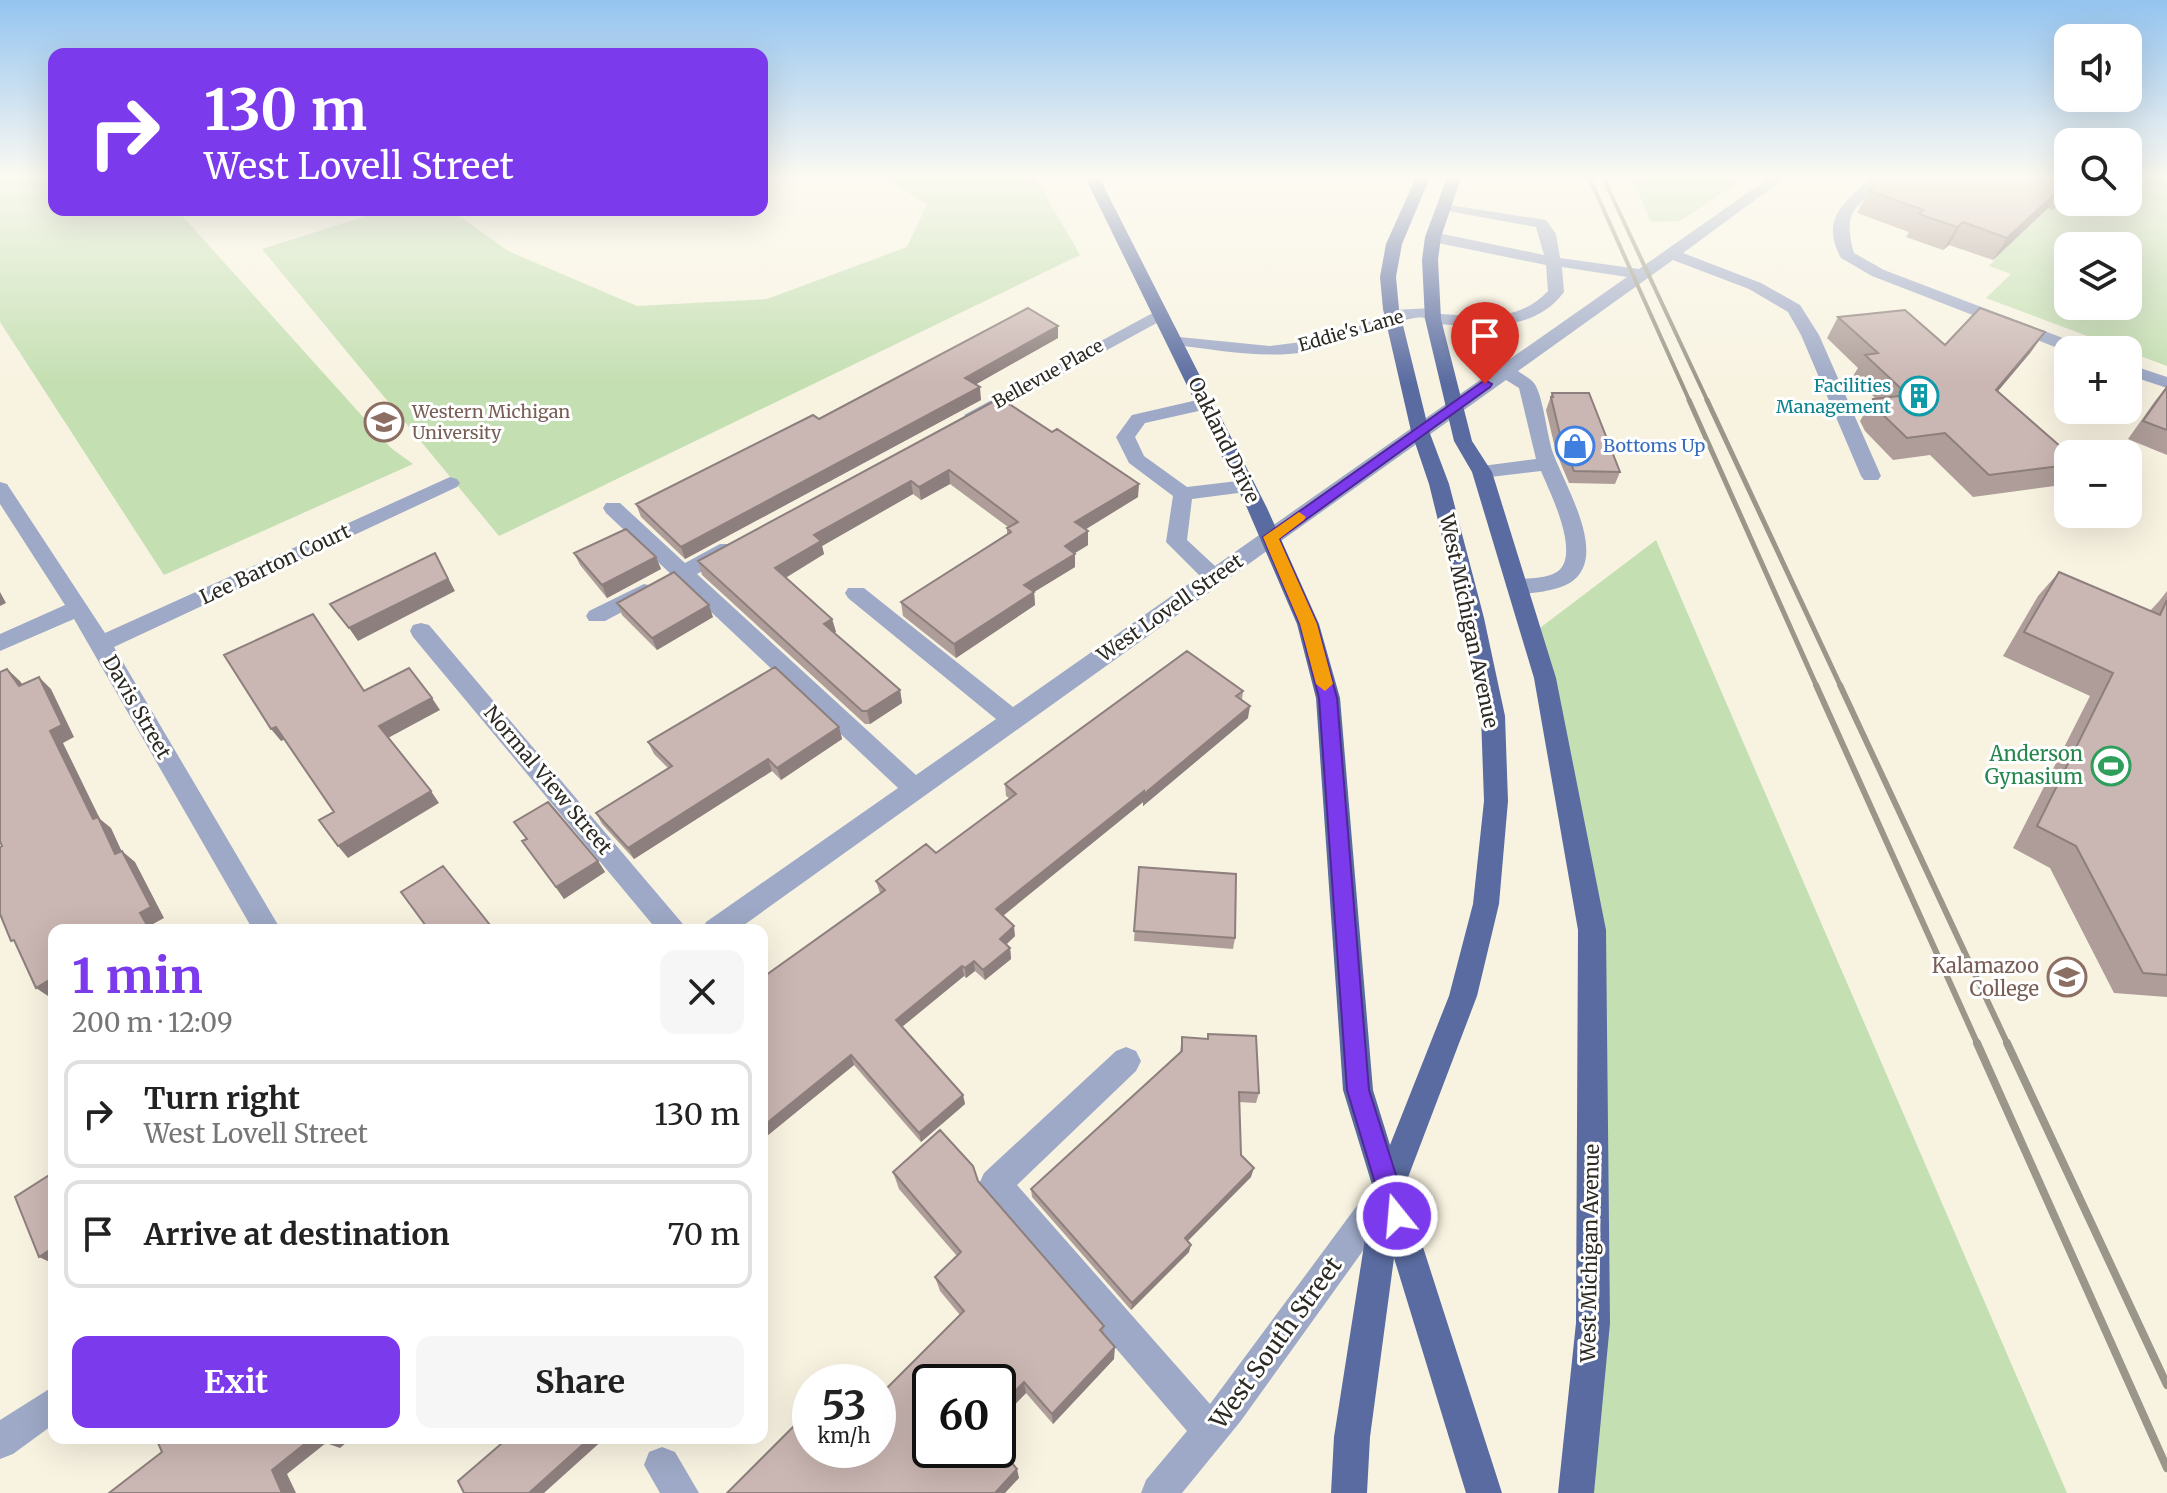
<!DOCTYPE html>
<html lang="en">
<head>
<meta charset="utf-8">
<style>
  :root { --surface:#fff; --page:#f6f6f6; --text:#222; --muted:#767676; --line:#e0e0e0; --accent:#7c3aed }
  body { margin:0; font-family:Merriweather,serif; background:var(--page); color:var(--text); height:100vh; display:flex; flex-direction:column; font-size:30px; white-space:nowrap }
  * { box-sizing:border-box; margin:0 }
  p { font-size:26px; color:var(--muted) }
  .icon { flex:none; width:44px; height:44px; fill:none; stroke:currentColor; stroke-width:2; stroke-linecap:round; stroke-linejoin:round }
  .map { position:relative; flex:1; overflow:hidden }
  .sheet { position:absolute; left:48px; top:924px; width:720px; height:520px; display:flex; flex-direction:column; background:var(--surface); border-radius:16px; box-shadow:0 8px 32px #0002 }
  .sheet>* { flex:none }
  .banner { position:absolute; left:48px; top:48px; width:720px; height:168px; border-radius:16px; box-shadow:0 8px 32px #0002; background:#7c3aed; color:#fff; overflow:hidden }
  .tools { position:absolute; left:2054px; top:24px; display:grid; gap:16px }
  .tools a { display:grid; place-items:center; width:88px; height:88px; border-radius:16px; background:var(--surface); box-shadow:0 8px 32px #0002; font-size:40px }
  .speed { position:absolute; left:792px; top:1364px; display:flex; gap:16px; font-size:40px; font-weight:700; text-align:center }
  .speed>* { display:grid; place-content:center; width:104px; height:104px; border-radius:50%; background:var(--surface); box-shadow:0 8px 32px #0002; line-height:1 }
  .speed small { font-size:20px; font-weight:400 }
  .speed .limit { border:4px solid #111; border-radius:12px; background:#fff; color:#111 }
  .pin { position:absolute; display:grid; place-items:center; width:68px; height:68px; color:#fff; margin:-82px -34px; border-radius:50% 50% 50% 0; rotate:-45deg; box-shadow:0 0 8px #0007 }
  .pin .icon { rotate:45deg }
  .me { position:absolute; width:88px; margin:-44px; rotate:343deg; stroke-linejoin:round; filter:drop-shadow(0 0 6px #0008) }
  .turn { display:flex; align-items:center; gap:28px; height:168px; padding:0 24px; font-size:36px }
  .turn .icon { width:104px; height:104px; stroke-width:2.5 }
  .turn b { display:block; font-size:56px; line-height:68px }
  .round { display:grid; place-items:center; flex:none; width:84px; height:84px; border-radius:16px; background:var(--page) }
  .summary { display:flex; align-items:center; justify-content:space-between; height:136px; padding:0 24px }
  h1 { font-size:48px; font-weight:700; line-height:60px; color:var(--accent) }
  .action { display:flex; gap:16px; margin-top:auto; padding:16px 24px }
  .action a { flex:1; height:92px; border-radius:16px; background:var(--accent); color:#fff; font-size:32px; font-weight:700; line-height:92px; text-align:center }
  .action a+a { background:var(--page); color:var(--text) }
  ul { padding:0; list-style:none }
  li { display:flex; align-items:center; gap:24px; height:108px; margin:0 16px 12px; padding:0 8px; border:4px solid var(--line); border-radius:16px }
  li div { flex:1 }
  li b { display:block; font-size:30px }
  li em { font-style:normal }
  .map>svg:first-child { display:block }
</style>
</head>
<body>
<div class="map">
<svg width="2167" height="1493" viewBox="0 0 2167 1493">
  <rect width="100%" height="100%" fill="#f8f3e1"/>
  <path fill="#c4dfb2" fill-rule="evenodd" d="M0 175H54V210H177L391 448 413 464 164 575 0 322Z
    M880 175H1034L1080 255 499 536 262 249 385 210H451L508 251 637 306 767 299 907 247 927 204Z
    M1631 175H1749L1680 221 1651 222Z
    M2128 175H2167V366L1986 298 2011 274 1989 266 2042 206 2052 209 2059 203 2073 208 2080 202H2128ZM2068 246H2128V306H2068Z
    M1656 540 2067 1493H1576L1592 930 1532 634Z"/>
  <g fill="none" stroke-linecap="round" stroke-linejoin="round">
    <path fill="#9ea9c7" fill-rule="evenodd" d="M1773 175H1789L1683 253 1761 283 1800 305 1819 335 1881 476 1878 480H1864L1861 476 1801 335 1788 312 1749 289 1673 260 1518 371C1522 374 1529 378 1533 382 1543 392 1547 437 1553 453 1566 489 1618 570 1558 588 1543 592 1525 596 1509 591L1506 586 1509 581C1524 577 1539 580 1553 574 1585 561 1550 493 1541 471L1482 478 1472 472 1482 466 1536 459 1519 388 1506 380 737 930H702L706 922 898 788 606 513 603 508 606 503H620L685 563 720 544H734L737 549 734 554 697 574 916 775 996 719 848 598 845 593 848 588H864L1013 707 1200 576 1166 542 1173 496 1129 463 1116 437 1132 415 1206 398 1215 404 1212 408 1145 423 1135 437 1144 456 1187 487 1246 480 1256 486 1246 492 1192 499 1187 540 1215 566 1627 277 1562 267 1564 292C1533 334 1479 326 1433 324 1429 323 1427 320 1424 318 1410 313 1334 347 1311 351 1266 360 1220 350 1175 345L1169 344 1166 340 1169 336 1270 346 1309 341 1362 325 1393 310 1432 308 1438 309 1440 314C1478 316 1519 323 1548 291L1546 265 1433 242 1425 237 1433 232 1544 255 1536 227 1437 209V203L1546 220 1556 234 1560 258 1639 269Z
      M1874 175H1889C1862 208 1840 204 1854 253L1884 270 2084 346 2087 350 2068 352 1872 276 1841 258C1819 216 1846 202 1874 175Z
      M1160 309 1168 314 1166 318 980 419 973 421 964 415Z
      M2128 364 2167 377V388L2128 375Z
      M450 477 457 479 460 483 457 487 114 647 281 930H253L74 619 0 651V634L65 605 0 504V482L7 484 105 633Z
      M644 584 652 586 655 591 652 596 605 621H589L586 616 589 611Z
      M421 623 429 625 688 930H657L413 637 410 631 413 625Z
      M1126 1047 1136 1051 1141 1061 1136 1071 1017 1185 1210 1404 1376 1180 1387 1175 1398 1180 1403 1191 1398 1202 1240 1422 1182 1493H1141L1146 1480 1187 1431 984 1195 979 1184 984 1173 1116 1051Z
      M54 1386V1424L13 1454 0 1459V1420Z
      M662 1447 675 1452 699 1493H660L644 1465 649 1452Z"/>
    <path fill="#596ba0" fill-rule="evenodd" d="M1084 175H1098L1267 508 1319 624 1340 698 1373 1090 1390 1145 1449 996 1473 904 1484 801 1481 716 1462 618 1429 484 1411 431 1383 309 1380 277 1386 244 1417 175H1431L1402 244 1396 277 1399 309 1429 431 1449 484 1484 618 1505 716 1508 801 1499 904 1477 996 1404 1188 1502 1493H1466L1394 1258 1370 1437 1367 1493H1331L1334 1437 1373 1188 1343 1090 1316 698 1297 624 1247 508Z
      M1448 175H1462L1441 237 1438 260 1441 319 1472 441 1492 472 1556 678 1606 930 1610 1323 1594 1493H1558L1576 1323 1578 930 1534 678 1472 472 1454 441 1425 319 1422 260 1425 237Z"/>
    <path stroke="#9a9689" stroke-width="4" d="M1588 175 1690 402
      M1602 175 1708 402"/>
    <path stroke="#9a9689" stroke-width="5" d="M1689 400 1817 687
      M1707 400 1841 687"/>
    <path stroke="#9a9689" stroke-width="6" d="M1816 685 1978 1045
      M1840 685 2008 1045"/>
    <path stroke="#9a9689" stroke-width="8" d="M1977 1043 2167 1468
      M2007 1043 2167 1385"/>
  </g>
  <path fill="#ae9d99" d="M2068 175V195L2052 210 2048 208 1993 260 1949 245 1943 250 1906 237 1909 232 1857 213 1869 191Z
    M1838 317 1945 345 2045 332 2030 353 1998 391 2068 454V478L2062 485 1973 497 1930 455 1893 460 1865 431 1860 421 1873 399H1876L1853 376 1858 368 1827 338Z
    M1058 338 976 384 981 400 685 559 641 517 636 504 819 419Z
    M2167 386V455L2128 439 2155 401Z
    M1552 393 1620 472 1615 484 1569 483 1556 452 1546 410Z
    M1000 398 1138 497 1085 529 1088 531V545L1075 553V567L1034 592 1035 605 956 658 903 616 901 602 1007 534V528L1008 527 950 484 921 500 913 494 822 546 824 554 786 577 832 619 836 632 834 633 900 690 902 703 870 724H865L702 575 698 561Z
    M574 553 656 557 661 569 607 598 580 565Z
    M2059 572 2150 611 2160 600 2167 591V997L2114 993 2050 868 2013 848 2090 696 2003 656 2038 596Z
    M617 603 713 617 657 650 622 615Z
    M1243 691 1242 700 1248 718 1143 806V802L1003 915 1015 936 1006 945 1010 948 1011 959 985 980 975 971 966 978 964 976 902 1027 963 1095 965 1104 921 1142 854 1065 762 1140 880 893 876 881 936 853 1009 798 1006 796 1005 784Z
    M839 727 842 739 781 780 772 771 634 859 602 824 596 813 668 768 654 754 648 742Z
    M514 822 598 861 605 872 564 899 522 841 526 839Z
    M1139 867 1235 938 1233 949 1134 941Z
    M1208 1034 1259 1093 1256 1103 1239 1102 1241 1155 1251 1177 1187 1241 1189 1252 1131 1310 1032 1197 1031 1189 1180 1052 1182 1037 1207 1039Z
    M893 1172 978 1181 1104 1326V1334L1114 1359 1053 1424 1026 1393 998 1422V1382H930L1019 1478 878 1450 960 1315 940 1291 935 1277 957 1256 899 1189Z"/>
  <path fill="#8d7f7d" d="M2063 186 2048 208 1993 260 2007 238Z
    M2068 186V195L2052 210Z
    M1963 222 1949 245 1943 250 1957 227Z
    M1058 326V338L966 390 965 378Z
    M2045 332 2030 353 1981 411 1996 390Z
    M980 387 981 400 685 559 681 547Z
    M949 470 950 484 921 500 919 487Z
    M911 481 913 494 822 546 824 554 779 582 775 568 814 535Z
    M1139 484 1138 497 1075 536V522Z
    M1088 531V545L1065 559V546Z
    M435 553 455 591 358 641 349 628Z
    M1075 554V567L1034 592 1035 605 956 658 954 644 1024 585Z
    M656 557 661 569 607 598 602 585Z
    M0 592 6 603 0 606Z
    M709 605 713 617 657 650 652 638Z
    M832 619 836 632 827 637 824 624Z
    M7 669 20 681 32 699 19 686Z
    M39 677 51 689 74 737 63 743 100 819 111 828 128 865 115 854 93 819 50 731Z
    M900 690 902 703 870 724 867 711Z
    M432 698 440 710 388 738 379 726Z
    M1250 706 1248 718 1143 806V802L998 920 996 909Z
    M276 727 286 739 281 741 271 729Z
    M839 727 842 739 781 780 777 768Z
    M768 759 772 771 634 859 628 848Z
    M431 791 439 803 348 858 338 846Z
    M122 851 135 862 164 918 153 924 157 930H138L140 913Z
    M598 861 605 872 564 899 556 887Z
    M1014 926 1015 936 1001 949 1000 939Z
    M1010 948 1011 959 985 980 983 970Z
    M974 961 975 971 966 978 965 968Z
    M962 966 964 976 898 1030 896 1020Z
    M54 977V996L51 998 36 988Z
    M851 1055 854 1065 762 1140V1127Z
    M963 1095 965 1104 921 1142 919 1133Z
    M1254 1168 1251 1177 1183 1246 1185 1238Z
    M1191 1245 1189 1252 1131 1310 1132 1303Z
    M54 1247V1264L39 1257Z
    M1115 1347 1114 1359 1053 1424 1052 1414Z
    M1024 1382 1026 1393 998 1422V1409Z
    M312 1438H352L340 1448 326 1443 287 1474 296 1493H282L272 1470Z
    M590 1438H605L544 1493H529Z
    M1017 1469 1019 1478 1005 1493H995Z"/>
  <path fill="#cab6b2" stroke="#8d7f7d" stroke-width="2" d="M1890 175H2068V186L2067 187 2063 186 2007 238 1963 222 1957 227 1919 214 1924 210 1869 191Z
    M1028 308 1058 326 965 378 980 387 681 547 636 504 813 415 819 419Z
    M1980 308 2045 332 1996 390 2069 454H2068V465L1989 475 1945 433 1907 438 1878 410 1873 399 1908 395 1865 355 1878 353 1838 317 1905 310 1945 345Z
    M2167 387V430L2143 421Z
    M1552 393H1589L1620 472 1574 471 1561 439 1551 397H1553Z
    M1000 398 1052 432 1057 429 1139 484 1075 522 1088 531 1065 546 1075 554 1024 585 1034 592 954 644 901 602 1011 532 1007 528 1018 522 949 470 919 487 911 481 814 535 821 541 775 568 832 619 824 624 900 690 867 711H862L698 561Z
    M626 529 656 557 602 585 574 553Z
    M435 553 448 579 349 628 330 604Z
    M674 572 709 605 652 638 617 603Z
    M2059 572 2160 615 2167 600V975L2143 973 2076 846 2037 826 2113 673 2024 632Z
    M313 614 364 691 409 668 432 698 379 726 431 791 338 846 319 820 334 812 276 727 271 729 224 655Z
    M1187 651 1243 691 1236 696 1250 706 1144 794V791L996 909 1014 926 1000 939 1010 948 983 970 974 961 965 968 962 966 896 1020 963 1095 919 1133 851 1055 762 1127V978L885 890 876 881 926 844 936 853 1016 794 1005 784Z
    M775 667 839 727 777 768 768 759 628 848 596 813 672 766 648 742Z
    M7 669 19 686 39 677 62 725 50 731 93 819 98 817 115 854 122 851 151 907 140 913 147 925 138 930H54V977L36 988 14 940 11 941 0 914V847L2 846 0 841V672Z
    M548 802 598 861 556 887 522 841 527 839 514 822Z
    M443 866 494 930H429L401 892Z
    M1139 867 1236 874 1235 938 1134 931Z
    M1208 1034 1256 1036 1259 1093 1239 1092 1241 1155 1254 1168 1185 1238 1191 1245 1132 1303 1031 1189 1182 1051V1037L1208 1039Z
    M940 1130 973 1166 978 1181 1104 1326 1100 1330 1115 1347 1052 1414 1024 1382 998 1409V1382H930V1450H998V1446L1017 1469 995 1493H727L810 1410V1450H878V1397L964 1311 935 1277 961 1252 893 1172Z
    M54 1172V1247L39 1257 15 1197Z
    M166 1438H312L272 1470 282 1493H109L162 1452 158 1443Z
    M323 1438H332L326 1443Z
    M508 1438H590L529 1493H464L458 1481Z"/>
  <linearGradient id="sky" x2="0" y2="1"><stop stop-color="#94c4f0"/><stop offset="0.46" stop-color="#fcfaf2"/><stop offset="1" stop-color="#fcfaf2" stop-opacity="0"/></linearGradient>
  <rect width="2167" height="384" fill="url(#sky)"/>
  <path fill="#7c3aed" stroke="#51269a" stroke-width="2" d="M1485 380 1492 384 1490 387 1279 539 1317 624 1337 698 1369 1090 1409 1216 1405 1225 1397 1228 1388 1225 1385 1216 1347 1090 1319 698 1300 624 1263 537Z"/>
  <path fill="#f59e0b" d="M1299 512 1306 517 1304 520 1279 539 1317 624 1333 684 1325 691 1316 684 1300 624 1263 537Z"/>
  <defs>
    <g id="building-ring" transform="scale(2)"><circle r="9.5" fill="#fff" stroke="#0f9aa8" stroke-width="1.5"/><path d="M-4-6H4V6H1V3H-1V6H-4ZM-2.5-4.3h1.7v1.8h-1.7ZM.8-4.3h1.7v1.8H.8ZM-2.5-1h1.7V.8h-1.7ZM.8-1h1.7V.8H.8Z" fill="#0f9aa8"/></g>
    <g id="university-ring" transform="scale(2)"><circle r="9.5" fill="#fff" stroke="#8d6e63" stroke-width="1.5"/><path d="M0-5L7-2L0 1L-7-2ZM-4 1L0 2.5L4 1V4Q0 6-4 4Z" fill="#8d6e63"/></g>
    <g id="shop-ring" transform="scale(2)"><circle r="9.5" fill="#fff" stroke="#3f7fe0" stroke-width="1.5"/><path d="M-5-2.5h2.3a2.7 3.5 0 0 1 5.4 0H5L5.5 6h-11ZM-1.5-2.5h3a1.5 2.3 0 0 0-3 0Z" fill="#3f7fe0"/></g>
    <g id="stadium-ring" transform="scale(2)"><circle r="9.5" fill="#fff" stroke="#2e9e5b" stroke-width="1.5"/><path d="M0-5a6.5 5 0 1 0 0 10a6.5 5 0 1 0 0-10ZM-3.5-1.8h7v3.6h-7Z" fill="#2e9e5b"/></g>
  </defs>
  <g fill-rule="evenodd">
    <use href="#building-ring" x="1919" y="396"/>
    <use href="#university-ring" x="384" y="422"/>
    <use href="#shop-ring" x="1575" y="446"/>
    <use href="#stadium-ring" x="2111" y="766"/>
    <use href="#university-ring" x="2067" y="977"/>
  </g>
  <g text-anchor="middle" stroke-width="6" stroke-linejoin="round" paint-order="stroke">
    <g font-size="18" fill="#2c2a23" stroke="#fff">
      <text transform="translate(1351 331) rotate(-16)" y="6">Eddie's Lane</text>
      <text transform="translate(1048 374) rotate(-29)" y="6">Bellevue Place</text>
    </g>
    <g font-size="18" fill="#0d838f" stroke="#fff" text-anchor="end">
      <text x="1891" y="392">Facilities<tspan x="1891" dy="21">Management</tspan></text>
    </g>
    <g font-size="18" fill="#785e54" stroke="#fff" text-anchor="start">
      <text x="412" y="418">Western Michigan<tspan x="412" dy="21">University</tspan></text>
    </g>
    <g font-size="18" fill="#366cbe" stroke="#fff" text-anchor="start">
      <text x="1603" y="452">Bottoms Up</text>
    </g>
    <g font-size="20" fill="#2c2a23" stroke="#fff">
      <text transform="translate(1224 440) rotate(64)" y="7">Oakland Drive</text>
      <text transform="translate(275 564) rotate(-25)" y="7">Lee Barton Court</text>
      <text transform="translate(1170 608) rotate(-35)" y="7">West Lovell Street</text>
      <text transform="translate(1469 621) rotate(78)" y="7">West Michigan Avenue</text>
      <text transform="translate(137 707) rotate(60)" y="7">Davis Street</text>
      <text transform="translate(548 780) rotate(50)" y="7">Normal View Street</text>
      <text transform="translate(1590 1253) rotate(-89)" y="7">West Michigan Avenue</text>
    </g>
    <g font-size="20" fill="#27864d" stroke="#fff" text-anchor="end">
      <text x="2083" y="761">Anderson<tspan x="2083" dy="23">Gynasium</tspan></text>
    </g>
    <g font-size="20" fill="#785e54" stroke="#fff" text-anchor="end">
      <text x="2039" y="973">Kalamazoo<tspan x="2039" dy="23">College</tspan></text>
    </g>
    <g font-size="24" fill="#2c2a23" stroke="#fff">
      <text transform="translate(1276 1343) rotate(-54)" y="8">West South Street</text>
    </g>
  </g>
</svg>
<div class="tools">
<a><svg class="icon" aria-label="sound" viewBox="0 0 24 24"><path d="M4 9h4l5-4v14l-5-4H4zM17 9q2 3 0 6"/></svg></a>
<a><svg class="icon" aria-label="search" viewBox="0 0 24 24"><circle cx="10" cy="10" r="6"/><path d="M15 15l6 6"/></svg></a>
<a><svg class="icon" aria-label="layers" viewBox="0 0 24 24"><path d="M12 4l9 5-9 5-9-5zM3 14l9 5 9-5"/></svg></a>
<a>+</a>
<a>−</a>
</div>
<div class="speed"><div>53<small>km/h</small></div><div class="limit">60</div></div>
<div class="pin" style="left:1485px;top:384px;background:#d93025"><svg class="icon" aria-label="arrive" viewBox="0 0 24 24"><path d="M6 21V4h12l-3 4 3 4H6"/></svg></div>
<svg class="me" style="left:1397px;top:1216px" viewBox="-20 -20 40 40"><circle r="17" fill="#7c3aed" stroke="#fff" stroke-width="3"/><path d="M0-11L8 9 0 5-8 9z" fill="#fff"/></svg>
<div class="banner">
<div class="turn"><svg class="icon" aria-label="right" viewBox="0 0 24 24"><path d="M7 20v-9h11M14 6l5 5-5 5"/></svg><div><b>130 m</b>West Lovell Street</div></div>
</div>
<section class="sheet">
<div class="summary"><div><h1>1 min</h1><p>200 m · 12:09</p></div><a class="round"><svg class="icon" aria-label="close" viewBox="0 0 24 24"><path d="M6 6l12 12M18 6L6 18"/></svg></a></div>
<ul>
<li><svg class="icon" aria-label="right" viewBox="0 0 24 24"><path d="M7 20v-9h11M14 6l5 5-5 5"/></svg><div><b>Turn right</b><p>West Lovell Street</p></div><em>130 m</em></li>
<li><svg class="icon" aria-label="arrive" viewBox="0 0 24 24"><path d="M6 21V4h12l-3 4 3 4H6"/></svg><div><b>Arrive at destination</b></div><em>70 m</em></li>
</ul>
<div class="action"><a>Exit</a><a>Share</a></div>
</section>
</div>
</body>
</html>
